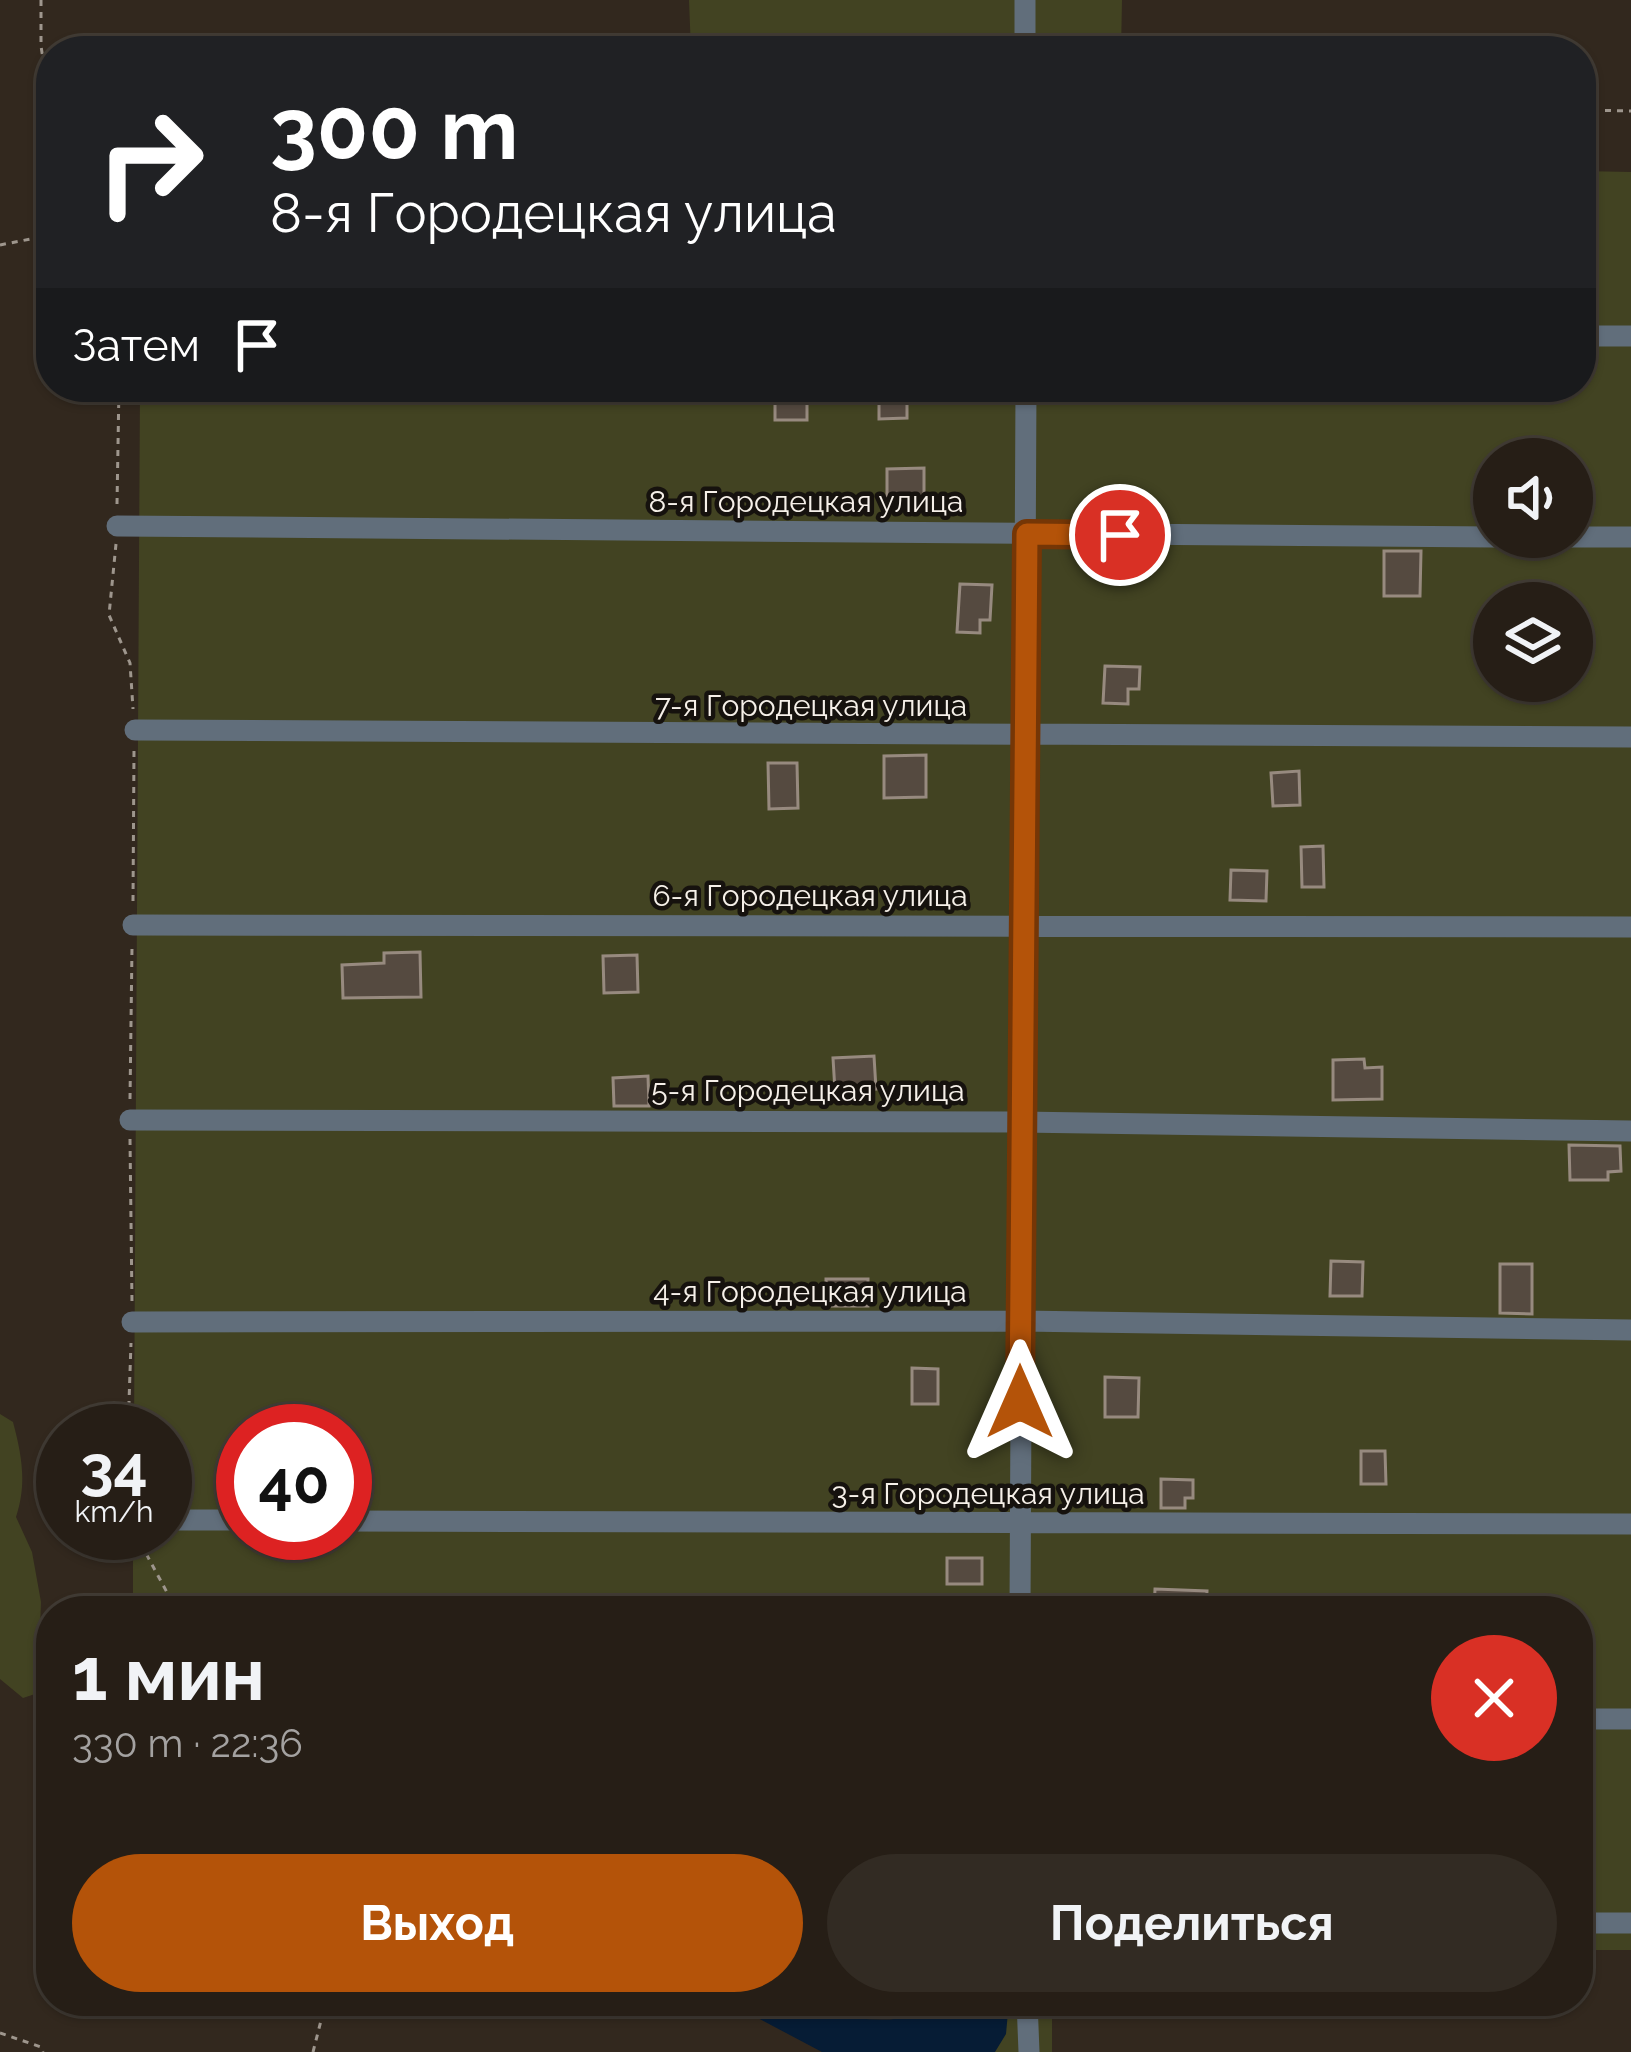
<!DOCTYPE html>
<html lang="ru">
<head>
<meta charset="utf-8">
<style>
  :root { --surface:#261e16; --page:#322b23; --text:#f1f3f6; --muted:#a4a2a1; --line:#423c35; --accent:#b45309 }
  body { margin:0; font-family:Raleway,sans-serif; background:var(--page); color:var(--text); height:100vh; display:flex; flex-direction:column; font-size:45px; white-space:nowrap }
  * { box-sizing:border-box; margin:0 }
  p { font-size:39px; color:var(--muted) }
  .icon { flex:none; width:66px; height:66px; fill:none; stroke:currentColor; stroke-width:2; stroke-linecap:round; stroke-linejoin:round }
  .map { position:relative; flex:1; overflow:hidden }
  .sheet { position:absolute; left:36px; top:1596px; width:1557px; height:420px; display:flex; flex-direction:column; background:var(--surface); border-radius:48px; box-shadow:0 3px 9px #0004,0 0 0 3px var(--line) }
  .sheet>* { flex:none }
  .top-card { position:absolute; left:36px; top:36px; width:1560px; height:366px; border-radius:48px; box-shadow:0 3px 9px #0004,0 0 0 3px var(--line); background:#202124; color:#fff; overflow:hidden }
  .fabs { position:absolute; left:1473px; top:438px; display:grid; gap:24px }
  .fabs a { display:grid; place-items:center; width:120px; height:120px; border-radius:50%; background:var(--surface); box-shadow:0 3px 9px #0004,0 0 0 3px var(--line); font-size:60px }
  .speed { position:absolute; left:36px; top:1404px; display:flex; gap:24px; font-size:60px; font-weight:700; text-align:center }
  .speed>* { display:grid; place-content:center; width:156px; height:156px; border-radius:50%; background:var(--surface); box-shadow:0 3px 9px #0004,0 0 0 3px var(--line); line-height:1 }
  .speed small { font-size:30px; font-weight:400 }
  .speed .limit { border:18px solid #d22; background:#fff; color:#111 }
  .pin { position:absolute; display:grid; place-items:center; width:102px; height:102px; color:#fff; margin:-51px; border:6px solid #fff; border-radius:50%; box-shadow:0 3px 12px #0007 }
  .me { position:absolute; width:132px; margin:-66px; rotate:0deg; stroke-linejoin:round; filter:drop-shadow(0 0 9px #0008) }
  .turn { display:flex; align-items:center; gap:42px; height:252px; padding:0 36px; font-size:54px }
  .turn .icon { width:156px; height:156px; stroke-width:2.5 }
  .turn b { display:block; font-size:84px; line-height:102px }
  .then { display:flex; align-items:center; height:114px; padding:0 36px; background:#0003; gap:24px; font-size:45px }
  .round { display:grid; place-items:center; flex:none; width:126px; height:126px; border-radius:63px; background:var(--page) }
  .head { display:flex; align-items:center; justify-content:space-between; height:204px; padding:0 36px }
  h1 { font-size:72px; font-weight:700; line-height:90px }
  .button { display:flex; gap:24px; margin-top:auto; padding:24px 36px }
  .button a { flex:1; height:138px; border-radius:72px; background:var(--accent); color:#fff; font-size:48px; font-weight:700; line-height:138px; text-align:center }
  .button a+a { background:var(--page); color:var(--text) }
  .map>svg:first-child { display:block }
</style>
</head>
<body>
<div class="map">
<svg width="1631" height="2052" viewBox="0 0 1631 2052">
  <rect width="100%" height="100%" fill="#32281e"/>
  <path fill="#424322" fill-rule="evenodd" d="M689 0H1122L1121 51H691Z
    M1581 171 1631 172V1950H1578V1611H133V1533H165V1431H134L140 387H1581ZM1494 459H1572V537H1494ZM1494 603H1572V681H1494ZM243 1431H345V1533H243Z
    M0 1414 13 1422C22 1456 27 1484 16 1517L32 1552 41 1602 38 1682 35 1694 23 1698 0 1679Z
    M930 2001H1052V2052H929Z"/>
  <path fill="#061c35" d="M958 2001H1009L1006 2034 995 2052H822L752 2015C833 2002 877 2041 958 2001Z"/>
  <path fill="#554a40" stroke="#978a7f" stroke-width="3" d="M775 387H807V420H775Z
    M879 387H907V418L879 419Z
    M924 468V500L887 501V469Z
    M1384 551H1421L1420 596H1384Z
    M960 584 992 585 990 620H980V633L957 632Z
    M1105 666 1140 667 1139 689H1128V704L1103 703Z
    M926 755V797L884 798V756Z
    M768 763H797L798 808 769 809Z
    M1299 771 1300 805 1273 806 1271 773Z
    M1323 846 1324 887H1302L1301 847Z
    M1231 870 1267 871 1266 901 1230 900Z
    M420 952 421 997 343 998 342 965 384 963V953Z
    M637 955 638 992 604 993 603 956Z
    M874 1056 876 1089 835 1091 833 1058Z
    M1364 1059 1365 1068 1382 1067V1099L1333 1100V1060Z
    M648 1076 649 1106H614L613 1078Z
    M1569 1145 1620 1146 1621 1171 1608 1172V1180H1570Z
    M1331 1261 1363 1262 1362 1296H1330Z
    M1500 1264H1532V1314L1500 1313Z
    M826 1279H868V1306H826Z
    M912 1368 938 1369V1404H912Z
    M1105 1377 1139 1378 1138 1417H1105Z
    M1361 1451H1385L1386 1484H1361Z
    M1161 1479 1193 1480V1498H1185V1508H1161Z
    M947 1558H982V1584H947Z
    M1155 1589 1207 1591 1206 1611H1154Z"/>
  <g fill="none" stroke-linecap="round" stroke-linejoin="round">
    <path stroke="#9e968d" stroke-width="3" stroke-dasharray="6 6" stroke-linecap="butt" d="M41 0V46L51 110
      M1581 110 1631 111
      M0 245 51 235
      M117 504 119 387
      M116 544 109 615 130 663 133 709
      M133 901 134 749
      M130 1099 132 947
      M130 1139 132 1303
      M128 1431 131 1343
      M135 1533 177 1611
      M0 2033 41 2047 43 2052
      M313 2052 326 2001"/>
    <path stroke="#616e7b" stroke-width="21" d="M1025 0V51
      M1581 336H1631
      M117 526 1494 537
      M1564 537H1631
      M135 730 1631 737
      M133 925 1631 927
      M130 1120 1020 1122 1631 1131
      M132 1322 1021 1321 1631 1330
      M165 1520H243
      M345 1521 1631 1524
      M1020 1611 1026 387
      M1578 1719H1631
      M1578 1923H1631
      M1027 2001 1029 2052"/>
  </g>
  <g fill="none" stroke-linecap="round" stroke-linejoin="round">
    <g stroke="#753606" stroke-width="30">
      <path id="route" d="M1020 1402 1027 534 1120 535"/>
    </g>
    <use href="#route" stroke="#b45309" stroke-width="21"/>
  </g>
  <g text-anchor="middle" stroke-width="9" stroke-linejoin="round" paint-order="stroke">
    <g font-size="30" fill="#f6f0e9" stroke="#16120e">
      <text x="806" y="512">8-я Городецкая улица</text>
      <text x="811" y="716">7-я Городецкая улица</text>
      <text x="810" y="906">6-я Городецкая улица</text>
      <text x="808" y="1101">5-я Городецкая улица</text>
      <text x="810" y="1302">4-я Городецкая улица</text>
      <text x="988" y="1504">3-я Городецкая улица</text>
    </g>
  </g>
</svg>
<div class="fabs">
<a><svg class="icon" aria-label="sound" viewBox="0 0 24 24"><path d="M4 9h4l5-4v14l-5-4H4zM17 9q2 3 0 6"/></svg></a>
<a><svg class="icon" aria-label="layers" viewBox="0 0 24 24"><path d="M12 4l9 5-9 5-9-5zM3 14l9 5 9-5"/></svg></a>
</div>
<div class="speed"><div>34<small>km/h</small></div><div class="limit">40</div></div>
<div class="pin" style="left:1120px;top:535px;background:#d93025"><svg class="icon" aria-label="arrive" viewBox="0 0 24 24"><path d="M6 21V4h12l-3 4 3 4H6"/></svg></div>
<svg class="me" style="left:1020px;top:1402px" viewBox="-20 -20 40 40"><path d="M0-17L14 15 0 8-14 15z" fill="#b45309" stroke="#fff" stroke-width="4"/></svg>
<div class="top-card">
<div class="turn"><svg class="icon" aria-label="right" viewBox="0 0 24 24"><path d="M7 20v-9h11M14 6l5 5-5 5"/></svg><div><b>300 m</b>8-я Городецкая улица</div></div>
<div class="then">Затем<svg class="icon" aria-label="arrive" viewBox="0 0 24 24"><path d="M6 21V4h12l-3 4 3 4H6"/></svg></div>
</div>
<section class="sheet">
<div class="head"><div><h1>1 мин</h1><p>330 m · 22:36</p></div><a class="round" style="background:#d93025;color:#fff"><svg class="icon" aria-label="close" viewBox="0 0 24 24"><path d="M6 6l12 12M18 6L6 18"/></svg></a></div>
<div class="button"><a>Выход</a><a>Поделиться</a></div>
</section>
</div>
</body>
</html>
